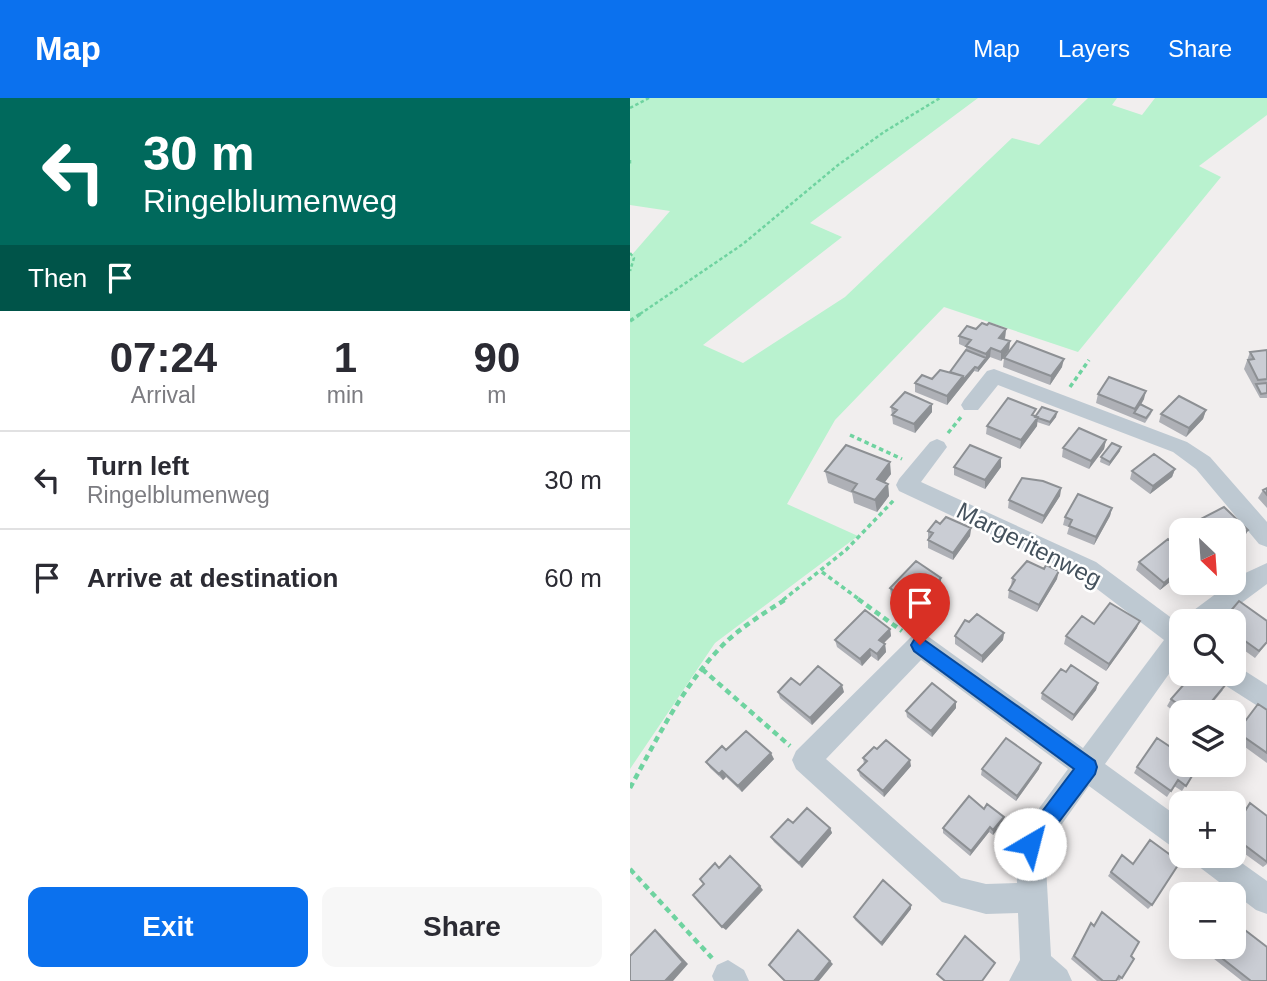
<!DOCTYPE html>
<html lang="en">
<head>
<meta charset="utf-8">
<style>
  :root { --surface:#fff; --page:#f7f7f7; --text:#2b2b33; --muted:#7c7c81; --line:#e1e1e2; --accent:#0b71ee }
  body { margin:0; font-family:Arial,sans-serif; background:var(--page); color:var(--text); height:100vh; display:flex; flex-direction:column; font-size:26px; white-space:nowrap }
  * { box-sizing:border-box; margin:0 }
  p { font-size:23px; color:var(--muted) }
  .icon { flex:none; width:38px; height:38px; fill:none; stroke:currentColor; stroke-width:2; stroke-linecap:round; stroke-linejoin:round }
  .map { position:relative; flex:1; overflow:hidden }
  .sheet { display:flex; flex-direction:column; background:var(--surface); width:630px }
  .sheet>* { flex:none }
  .top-card { background:#00695c; color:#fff; overflow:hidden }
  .needle { width:46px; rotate:155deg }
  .tools { position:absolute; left:539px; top:420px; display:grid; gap:14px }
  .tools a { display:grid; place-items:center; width:77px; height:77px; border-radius:14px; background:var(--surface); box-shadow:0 4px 18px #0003; font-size:35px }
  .pin { position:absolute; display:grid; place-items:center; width:60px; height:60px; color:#fff; margin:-72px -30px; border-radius:50% 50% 50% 0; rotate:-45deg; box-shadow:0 0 7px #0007 }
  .pin .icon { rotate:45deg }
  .me { position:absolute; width:77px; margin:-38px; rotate:37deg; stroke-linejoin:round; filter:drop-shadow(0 0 5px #0008) }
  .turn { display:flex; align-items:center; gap:24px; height:147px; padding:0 28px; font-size:32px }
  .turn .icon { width:91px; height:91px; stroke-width:2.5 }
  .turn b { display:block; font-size:49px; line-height:60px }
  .then { display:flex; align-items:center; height:66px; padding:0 28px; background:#0003; gap:14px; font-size:26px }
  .eta { display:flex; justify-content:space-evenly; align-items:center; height:119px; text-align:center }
  .eta b { font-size:42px; font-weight:700; line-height:49px }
  .primary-button { display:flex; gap:14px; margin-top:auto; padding:14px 28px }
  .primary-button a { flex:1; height:80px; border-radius:14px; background:var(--accent); color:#fff; font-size:28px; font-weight:700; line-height:80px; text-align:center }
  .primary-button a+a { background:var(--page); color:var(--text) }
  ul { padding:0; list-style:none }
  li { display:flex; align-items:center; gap:21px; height:98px; padding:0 28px; border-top:2px solid var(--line) }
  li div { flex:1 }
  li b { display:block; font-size:26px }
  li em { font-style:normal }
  header { display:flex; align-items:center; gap:42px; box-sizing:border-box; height:98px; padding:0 35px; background:var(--accent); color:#fff }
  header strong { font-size:33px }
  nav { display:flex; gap:38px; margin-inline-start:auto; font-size:24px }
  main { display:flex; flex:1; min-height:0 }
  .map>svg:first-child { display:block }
</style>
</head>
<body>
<header>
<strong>Map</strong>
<nav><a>Map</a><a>Layers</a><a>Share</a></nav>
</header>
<main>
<section class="sheet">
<div class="top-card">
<div class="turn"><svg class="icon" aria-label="left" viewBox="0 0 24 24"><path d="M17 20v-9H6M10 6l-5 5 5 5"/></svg><div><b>30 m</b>Ringelblumenweg</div></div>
<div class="then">Then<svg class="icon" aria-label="arrive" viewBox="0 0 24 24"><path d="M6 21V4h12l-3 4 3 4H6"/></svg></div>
</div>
<div class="eta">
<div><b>07:24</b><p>Arrival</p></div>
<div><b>1</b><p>min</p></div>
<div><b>90</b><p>m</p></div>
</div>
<ul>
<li><svg class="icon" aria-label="left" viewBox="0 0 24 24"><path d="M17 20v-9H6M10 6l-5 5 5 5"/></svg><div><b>Turn left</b><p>Ringelblumenweg</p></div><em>30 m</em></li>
<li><svg class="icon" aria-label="arrive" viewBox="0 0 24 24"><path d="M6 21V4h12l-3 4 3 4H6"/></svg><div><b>Arrive at destination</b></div><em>60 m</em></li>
</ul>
<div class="primary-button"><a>Exit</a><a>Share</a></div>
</section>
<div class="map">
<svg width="637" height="883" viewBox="0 0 637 883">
  <rect width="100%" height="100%" fill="#f1eeee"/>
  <path fill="#b9f2cf" d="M0 0H348L180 125 212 139 73 247 113 265 215 199 382 40 409 47 458 0H487L482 7 512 17 525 0H637V17L569 68 591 79 448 254 314 209 205 322 157 406 228 438 85 545 0 671V159L40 113 0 107Z"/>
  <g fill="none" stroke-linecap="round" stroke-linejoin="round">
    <path stroke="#6fd3a0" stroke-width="2.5" stroke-dasharray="3.5 2.5" stroke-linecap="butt" d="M0 10 19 0
      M0 62V67
      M0 155 4 160 0 173
      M10 216 113 146 208 67 254 34 310 0"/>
    <path stroke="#6fd3a0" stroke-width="3.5" stroke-dasharray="4.5 3.5" stroke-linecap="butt" d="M0 223 13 214
      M440 289 459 262
      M318 335 331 319
      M220 337 272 361
      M192 474 230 502
      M153 502 216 452 264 402"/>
    <path stroke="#6fd3a0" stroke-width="4.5" stroke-dasharray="6 4.5" stroke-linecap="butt" d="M228 501 272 533
      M72 571 160 648
      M0 690C28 639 55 583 98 542 116 526 136 514 156 501
      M0 771 82 860"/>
    <path fill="#bec9d2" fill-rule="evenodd" d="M364 271 557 344 580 359 637 424V449L629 446 566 371 543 354 368 287 348 312H334L331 307 334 302 357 273Z
      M307 341 314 344 317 349 291 384 466 464 551 527V559L475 666 551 721V752L541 748 459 688 415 750 421 858 437 872 442 883H379L390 862 388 815 356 816 312 804 166 671 162 662 166 653 281 539 290 536 299 539 453 650 534 542 450 478 269 393 266 387 269 381 300 344ZM291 562 438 671 390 736 385 746 387 785 356 786 331 780 196 661Z
      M637 465V486L587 523H557L560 515 611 477Z
      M604 566 637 587V614L590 584 586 576H604Z
      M563 758H602L637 783V816L626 812 568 768Z
      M98 862 114 872 119 883H84L82 878 87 867Z"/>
  </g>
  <path fill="#aeb0b6" d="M357 227 376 231 375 240 374 241 380 243 379 252 371 263 360 259 348 274 344 273 317 307 285 294V285L320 274 336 252V249L329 246V238Z
    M637 252V300H630L614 271 620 254Z
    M374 260 432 269 420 287 373 269Z
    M468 296 514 301 511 307 522 312 521 316 515 325 466 305Z
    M302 306V314L285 335 263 326 261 309Z
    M576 312 573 321 556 339 529 324 531 316Z
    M427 314 426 319 419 328 407 324V328L390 351 356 336 357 328Z
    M476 342 474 351 459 371 432 359 433 350Z
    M490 353 479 368 470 364 471 359Z
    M371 360V369L355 391 324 377V369Z
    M545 371 542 379 520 396 500 381 502 373Z
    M195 373 261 376 255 384 258 386 259 398 247 414 224 405 222 395 198 385Z
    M431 390 430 398 412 426 378 410 379 402Z
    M637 390V410L628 400 633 392Z
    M594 409 618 432 614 440 604 446V432H558L561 426Z
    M482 410 480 418 464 447 437 436 439 429 433 427 435 419Z
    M310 426 341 430 340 438 323 462 298 450V433Z
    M551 451V475L530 492 506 472 509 464Z
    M382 480 427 481 407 514 378 500 379 492 381 488Z
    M311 487 285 515 261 497 260 490Z
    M604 523H637V545L625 560 604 545Z
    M339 524 374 535 373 542 352 565 325 546V538Z
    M464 526 507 530 476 573 434 546 436 538Z
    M260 531 261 538 253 545 255 546 256 554 248 563 241 558 232 568 207 549 205 542Z
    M436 574 468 585 466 592 442 623 411 601 412 595Z
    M170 587 214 594 182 627 150 600 148 594Z
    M593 592 575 614H551V619L537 608 541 601Z
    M628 606 637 612V665L604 641V639Z
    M326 610 302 639 277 619 276 613Z
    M247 651 281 668 254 699 230 678 228 672 234 666 233 660Z
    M96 652 144 661 112 694 96 679 93 682 80 670 76 664Z
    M568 668 552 693 544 688 537 699 504 675 507 669Z
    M352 671H409L386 703 351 677Z
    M620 705 637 718V766L633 769 604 748V728L615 711Z
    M373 724 363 737 359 734 340 758 313 735V730Z
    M163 725 200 730 202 735 172 770 144 744 141 739Z
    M492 757 522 807 518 811 478 778Z
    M281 811 252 848 225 822 224 819Z
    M461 825 501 858 492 880 489 883 487 881 486 883H467L441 861Z
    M611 829 637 883H612L574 853 576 849H604V837L606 833Z"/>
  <path fill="#8d9094" d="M376 231 375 240 369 248V240Z
    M380 243 379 252 371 263V254Z
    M361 250 360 259 356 264V256Z
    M356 260V264L348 274V270Z
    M434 261 432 269 420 287 421 278Z
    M345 269 344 273 333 287V282Z
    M333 278V287L317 307V298Z
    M516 293 514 301 505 316 504 315 505 311Z
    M302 306V314L285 335 284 326Z
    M576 312 573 321 556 339 559 330Z
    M427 314 426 319 419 328 420 324Z
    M408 319 407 328 390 351 391 342Z
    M476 342 474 351 459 371 461 363Z
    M491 349 490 353 479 368 480 364Z
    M371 360V369L355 391V382Z
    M260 364 261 376 248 393 247 381Z
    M545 371 542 379 520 396 523 388Z
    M258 386 259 398 247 414 245 402Z
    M431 390 430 398 412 426 414 418Z
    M482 410 480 418 464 447 466 439Z
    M341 430 340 438 323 462V455Z
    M618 432 614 440 604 446V440Z
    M551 470V475L530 492 534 485Z
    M429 473 427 481 407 514 409 507Z
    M311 480V487L285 515V507Z
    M510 523 507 530 476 573 479 566Z
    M260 531 261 538 250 549 249 542Z
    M374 535 373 542 352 565V558Z
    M255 546 256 554 248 563 247 556Z
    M240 551 241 558 232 568 230 561Z
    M468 585 466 592 442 623 444 617Z
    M212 587 214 594 182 627 180 620Z
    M326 604V610L302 639 301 633Z
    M141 655 144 661 112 694 108 688Z
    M280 662 281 668 254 699 253 693Z
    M411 665 409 671 386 703 387 698Z
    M92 673 96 679 93 682 89 676Z
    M374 719 373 724 363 737V732Z
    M360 729 359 734 340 758 341 753Z
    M200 730 202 735 172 770 169 765Z
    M130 788 133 792 96 832 92 829Z
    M281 807V811L252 848 251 845Z
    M25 832 30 836 58 866 43 883H35Z
    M200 863 203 866 189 883H184Z"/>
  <path fill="#cacdd4" stroke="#8d9094" stroke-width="2" d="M352 225 357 227 359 225 376 231 369 240 380 243 371 254 361 250 356 256 336 248 341 242 329 238 337 228 346 231Z
    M387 243 434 261 421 278 374 260Z
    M336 252 356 260 348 270 345 269 333 282V278L320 274Z
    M637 252V281L628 282 618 262 624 261 620 254Z
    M310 272 333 278 317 298 285 285 292 277 302 281Z
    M479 279 516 293 505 311 468 296Z
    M637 285V295L631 296 626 286Z
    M275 294 302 306 284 326 262 317 267 312 261 309Z
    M549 298 576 312 559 330 531 316Z
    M378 300 406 311 402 317 408 319 391 342 357 328Z
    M510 306 522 312 516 320 504 315Z
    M412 309 427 314 420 324 405 319Z
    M449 330 476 342 461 363 433 350Z
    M482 345 491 349 480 364 471 359Z
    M216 347 260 364 247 381 258 386 245 402 222 393 227 386 195 373Z
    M340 347 371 360 355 382 324 369Z
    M524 356 545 371 523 388 502 373Z
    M392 380 413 383 431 390 414 418 379 402Z
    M637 390V397L633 392Z
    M448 396 482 410 466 439 439 428 442 422 435 419Z
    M594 409 618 432 604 440V432H566L561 426Z
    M316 419 341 430 323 455 298 442 303 435 298 433 306 423 310 426Z
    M538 441 551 451V470L534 485 509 464Z
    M286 463 311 480 285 507 260 490Z
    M397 463 414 471 416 467 429 473 409 507 379 492 385 482 382 480Z
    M609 503 637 523V544L629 553 604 535V523H592Z
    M480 505 510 523 479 566 436 538 452 518 464 526Z
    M235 512 260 531 249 542 255 546 247 556 240 551 230 561 205 542Z
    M347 516 374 535 352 558 325 538 335 522 339 524Z
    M441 567 468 585 444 617 412 595 431 571 436 574Z
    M188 568 212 587 180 620 148 594 161 580 170 587Z
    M563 576H585L597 585 573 614H558L541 601Z
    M302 585 326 604 301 633 276 613Z
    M628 606 637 612V655L607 634Z
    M116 633 141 655 108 688 92 673 89 676 76 664 92 648 96 652Z
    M376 640 411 665 387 698 352 671Z
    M527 640 551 656V667H566L568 668 556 688 548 682 541 693 507 669Z
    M256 642 280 662 253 693 228 672 237 663 233 660 244 649 247 651Z
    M339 698 354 711 357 706 374 719 363 732 360 729 341 753 313 730Z
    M620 705 637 718V764L604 739V731Z
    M177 710 200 730 169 765 141 739 158 721 163 725Z
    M520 742 550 764 522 807 481 774 492 757 503 766Z
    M100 758 130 788 92 829 63 797 74 786 70 781 85 765 89 770Z
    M253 782 281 807 251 845 224 819Z
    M472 814 509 844 501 858 504 861 492 880 489 878 486 883H473L444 858 461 825 464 828Z
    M611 829 637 849V883H621L579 850V849H604V839L605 841Z
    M25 832 53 864 35 883H0V858Z
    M168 832 200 863 184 883H155L139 867Z
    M335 838 365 865 352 883H315L307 876Z"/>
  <path fill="#0b71ee" stroke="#07499b" stroke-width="2" d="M290 539 465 663 467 669 465 676 407 753 400 756 393 753 390 746 393 739 444 671 284 553 281 547 284 542Z"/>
  <g text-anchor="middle" stroke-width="5" stroke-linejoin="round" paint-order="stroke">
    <g font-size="24" fill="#45525d" stroke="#fff">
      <text transform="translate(399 447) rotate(27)" y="8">Margeritenweg</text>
    </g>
  </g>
</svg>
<div class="tools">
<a><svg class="needle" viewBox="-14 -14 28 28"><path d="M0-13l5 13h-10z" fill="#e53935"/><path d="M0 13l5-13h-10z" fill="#7c7c81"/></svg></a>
<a><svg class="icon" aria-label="search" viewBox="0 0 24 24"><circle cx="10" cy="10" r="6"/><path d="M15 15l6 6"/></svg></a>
<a><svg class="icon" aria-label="layers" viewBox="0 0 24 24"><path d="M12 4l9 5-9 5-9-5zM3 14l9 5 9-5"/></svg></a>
<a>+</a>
<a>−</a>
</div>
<div class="pin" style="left:290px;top:547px;background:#d93025"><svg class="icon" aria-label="arrive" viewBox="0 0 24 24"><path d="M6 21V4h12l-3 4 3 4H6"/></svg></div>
<svg class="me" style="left:400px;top:746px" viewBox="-20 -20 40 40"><circle r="19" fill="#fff"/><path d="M0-13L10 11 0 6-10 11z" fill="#0b71ee"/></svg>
</div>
</main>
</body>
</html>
